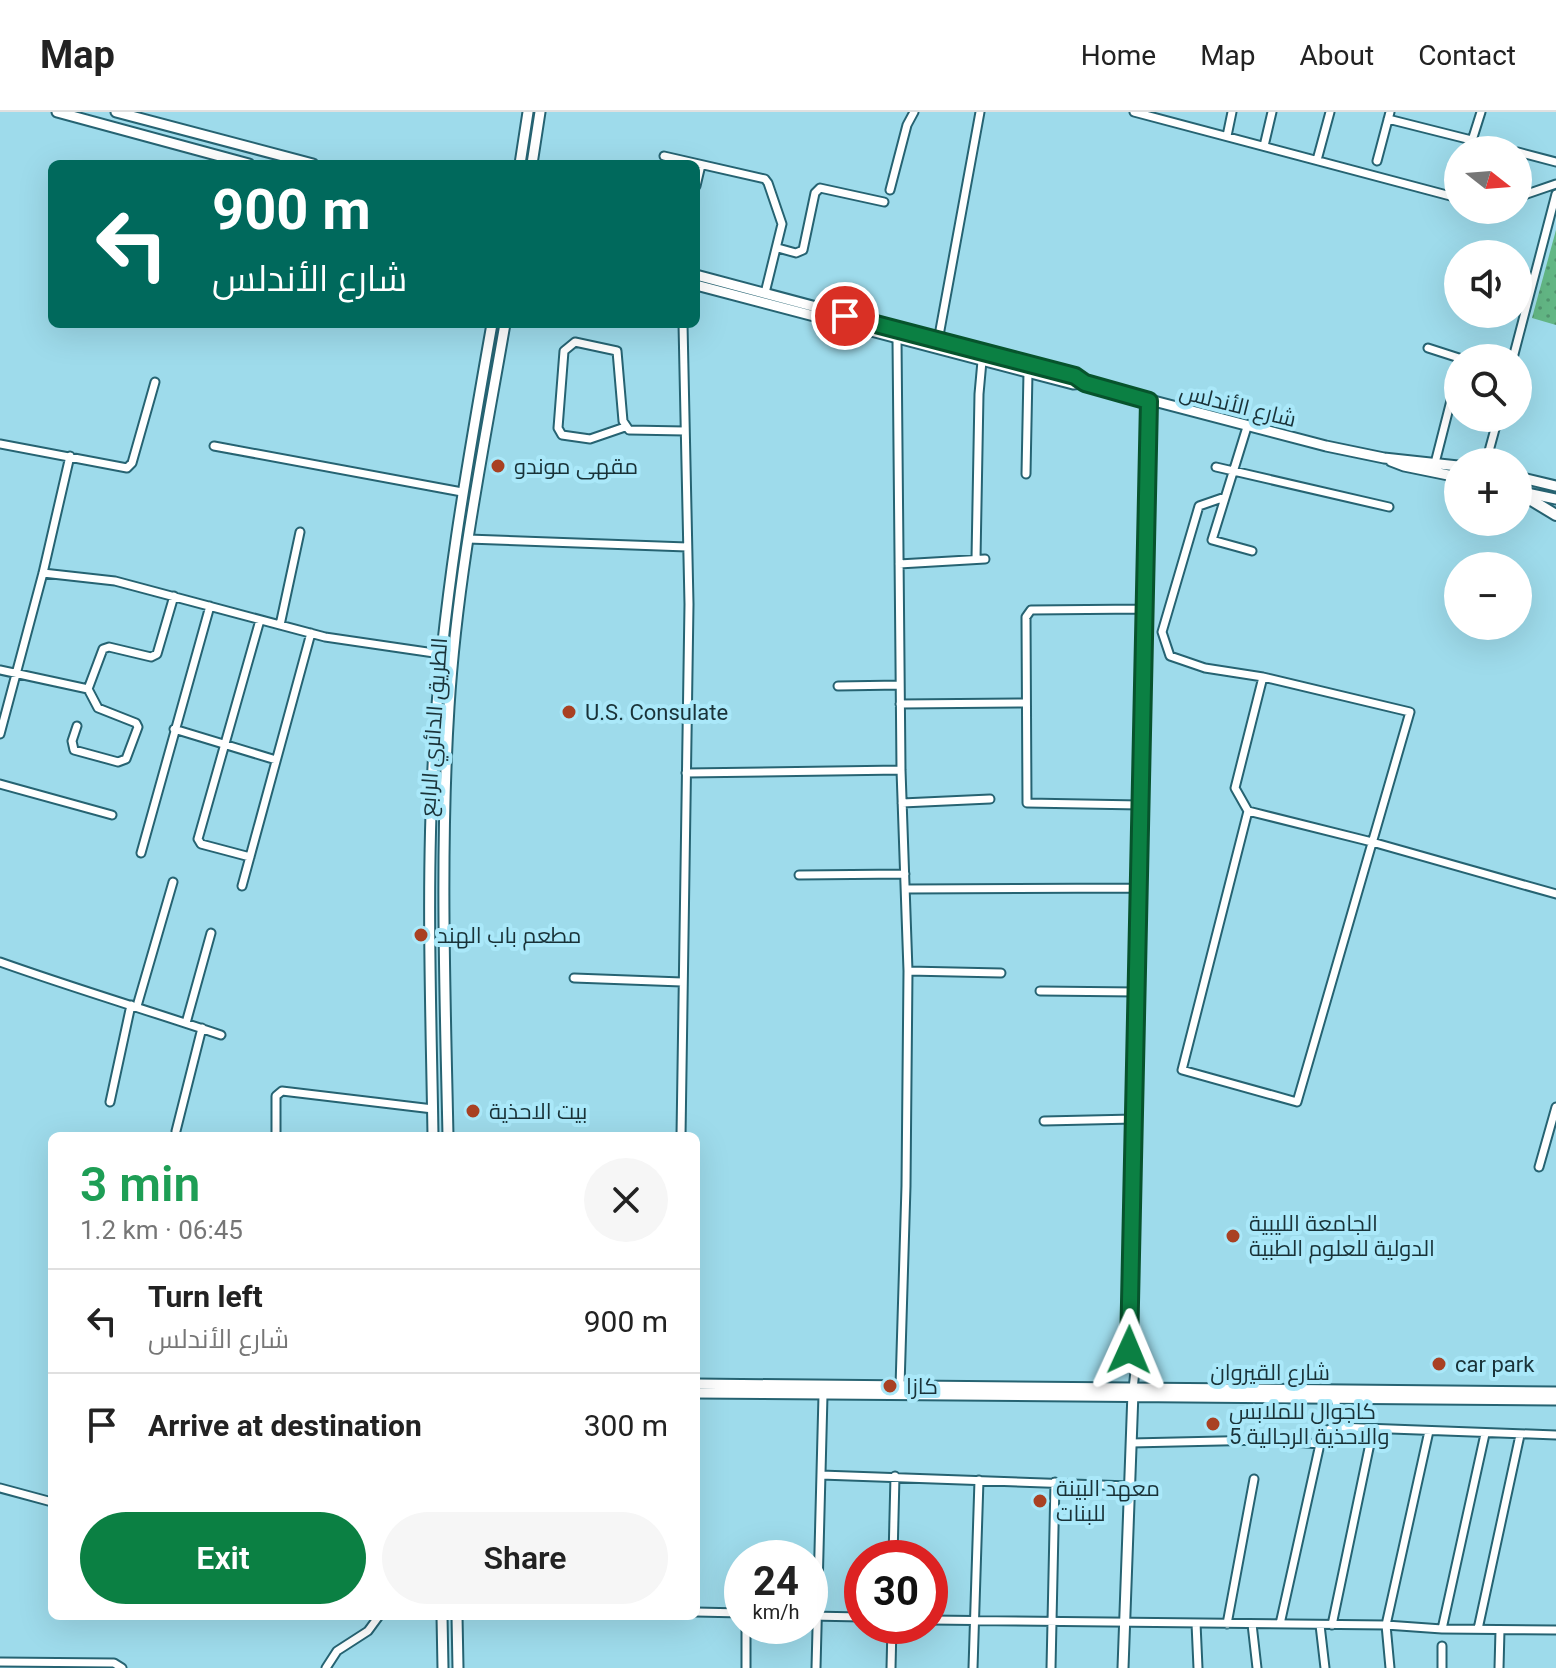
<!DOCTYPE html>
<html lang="en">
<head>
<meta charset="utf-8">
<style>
  :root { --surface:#fff; --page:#f6f6f6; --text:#222; --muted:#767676; --line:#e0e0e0; --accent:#0b8043 }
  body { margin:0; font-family:Roboto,Cairo,sans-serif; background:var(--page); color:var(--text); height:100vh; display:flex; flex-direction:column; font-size:30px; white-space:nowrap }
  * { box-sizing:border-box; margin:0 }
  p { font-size:26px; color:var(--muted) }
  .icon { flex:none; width:44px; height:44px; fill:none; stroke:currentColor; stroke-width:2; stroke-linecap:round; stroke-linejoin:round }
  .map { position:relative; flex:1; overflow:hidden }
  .side { position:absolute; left:48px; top:1020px; width:652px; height:488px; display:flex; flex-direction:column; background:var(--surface); border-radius:12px; box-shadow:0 8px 32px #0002 }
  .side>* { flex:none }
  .top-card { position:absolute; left:48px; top:48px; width:652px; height:168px; border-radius:12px; box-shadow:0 8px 32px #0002; background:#00695c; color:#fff; overflow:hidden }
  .needle { width:52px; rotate:107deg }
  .buttons { position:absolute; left:1444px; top:24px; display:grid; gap:16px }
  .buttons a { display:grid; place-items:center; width:88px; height:88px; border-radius:50%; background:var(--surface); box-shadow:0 8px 32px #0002; font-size:40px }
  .speed { position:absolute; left:724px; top:1428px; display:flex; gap:16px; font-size:40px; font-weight:700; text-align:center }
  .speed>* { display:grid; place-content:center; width:104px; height:104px; border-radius:50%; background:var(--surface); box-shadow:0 8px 32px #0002; line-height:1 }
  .speed small { font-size:20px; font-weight:400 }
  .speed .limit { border:12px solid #d22; background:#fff; color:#111 }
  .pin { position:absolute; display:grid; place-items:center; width:68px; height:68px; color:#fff; margin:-34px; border:4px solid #fff; border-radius:50%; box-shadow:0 2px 8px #0007 }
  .me { position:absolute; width:88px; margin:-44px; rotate:1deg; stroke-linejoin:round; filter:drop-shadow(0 0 6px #0008) }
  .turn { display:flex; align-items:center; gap:28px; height:168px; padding:0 32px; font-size:36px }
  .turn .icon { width:104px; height:104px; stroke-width:2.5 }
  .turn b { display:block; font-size:56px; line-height:68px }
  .round { display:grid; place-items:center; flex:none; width:84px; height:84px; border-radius:42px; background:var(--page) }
  .overview { display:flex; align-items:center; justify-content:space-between; height:136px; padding:0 32px }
  h1 { font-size:48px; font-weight:600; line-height:60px; color:#1e9e55 }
  .primary-button { display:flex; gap:16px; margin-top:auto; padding:16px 32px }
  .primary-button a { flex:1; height:92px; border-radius:48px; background:var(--accent); color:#fff; font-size:32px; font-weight:600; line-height:92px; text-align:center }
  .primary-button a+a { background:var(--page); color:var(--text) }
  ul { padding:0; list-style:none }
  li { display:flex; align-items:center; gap:24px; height:104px; padding:0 32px; border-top:2px solid var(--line) }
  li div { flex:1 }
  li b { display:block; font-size:30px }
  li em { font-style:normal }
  header { display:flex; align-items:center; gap:48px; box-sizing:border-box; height:112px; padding:0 40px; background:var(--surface); border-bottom:2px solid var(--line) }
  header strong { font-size:38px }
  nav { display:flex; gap:44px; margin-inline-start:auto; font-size:28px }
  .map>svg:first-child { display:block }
</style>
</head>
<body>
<header>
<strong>Map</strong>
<nav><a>Home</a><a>Map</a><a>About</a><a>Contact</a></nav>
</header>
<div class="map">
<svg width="1556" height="1556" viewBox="0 0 1556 1556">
  <defs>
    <pattern id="grass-dots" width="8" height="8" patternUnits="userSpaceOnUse" patternTransform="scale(2)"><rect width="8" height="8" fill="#63b785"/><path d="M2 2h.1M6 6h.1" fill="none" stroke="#51956e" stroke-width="1.8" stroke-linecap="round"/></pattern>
  </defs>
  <rect width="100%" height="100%" fill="#9edbeb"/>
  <path fill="url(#grass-dots)" d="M1556 118V213L1532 206Z"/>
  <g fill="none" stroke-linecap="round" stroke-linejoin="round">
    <g stroke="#266372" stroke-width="11">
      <path id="minor" d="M1134 0 1458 86
        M1388 7 1511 38
        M1227 24 1232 0
        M1264 34 1272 0
        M1469 38 1481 0
        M1518 40 1556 50
        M664 44 765 67 768 71 782 112 765 181
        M1317 48 1330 0
        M1377 49 1390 0
        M696 74 701 53
        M890 78 907 13 914 0
        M1518 85 1556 72
        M778 136 796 141 803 138 815 81 820 76 884 90
        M897 227 901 658 908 859 906 1074 900 1275
        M938 229 980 0
        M1428 236 1459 246
        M1513 246 1556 82
        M625 315 590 327 562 323 558 316 564 239 575 230 617 239 623 309 629 318 685 319
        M1247 315 1212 428 1252 439
        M0 332 127 356 132 351 155 270
        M214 334 462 380
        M1486 350 1498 306
        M1435 351 1458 261
        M1216 355 1389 395
        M1026 362 1028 260
        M1225 385 1199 394 1162 520 1170 544 1205 556 1263 565 1410 600 1297 990 1182 958 1248 699 1235 676 1263 565
        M468 427 687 435
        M976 447 979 282 982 249
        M899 452 985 447
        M43 461 115 469 325 525 441 542
        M280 513 300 420
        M0 558 88 577 103 537 109 535 151 545 157 542 174 484
        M838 574 900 573
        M900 592 1025 591
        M77 614 72 629 74 638 118 650 126 647 138 615 136 611 98 596 88 577
        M174 617 276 648
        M0 622 43 461 70 344
        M686 661 901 658
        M0 672 112 703
        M902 691 990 687
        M1140 693 1027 691 1026 505 1031 498 1143 497
        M1248 699 1372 730 1556 782
        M141 741 210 494
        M250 745 201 732 198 727 260 508
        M799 763 905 762
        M242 774 311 521
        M906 777 1138 776
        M0 850C73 876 147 898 221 923
        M908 859 1001 861
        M574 866 682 870
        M1040 879 1137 880
        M137 894 173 770
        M186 911 211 821
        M110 990 131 893
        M1044 1009 1134 1007
        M176 1019 202 916
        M276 1024V984L282 979 433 997
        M681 1024 689 492 683 212
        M1539 1055 1556 995
        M1133 1277 1136 1250 1129 1232 1149 289
        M1336 1286 1337 1315
        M1131 1331 1266 1328 1320 1332
        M821 1363 1129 1374
        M0 1376 52 1390
        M893 1446 895 1364
        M696 1500 742 1501
        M810 1504 862 1505
        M930 1508 1386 1513 1442 1517 1556 1518
        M1196 1511 1198 1556
        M1227 1512 1254 1367
        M1252 1512 1257 1556
        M1280 1512 1320 1332 1327 1318 1337 1315 1556 1323
        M1320 1513 1325 1556
        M1332 1513 1373 1317
        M1442 1517 1485 1322
        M1478 1517 1520 1323
        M1442 1534V1556
        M0 1550 114 1551 122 1556
        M326 1556 337 1539 368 1519 379 1504
        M746 1556V1514
        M816 1556 823 1283
        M891 1556 892 1514
        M973 1556 979 1368
        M1051 1556 1055 1370
        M1390 1556 1386 1513 1429 1319
        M1499 1556 1500 1518"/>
    </g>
    <g stroke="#266372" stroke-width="13">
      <path id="major" d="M57 0 249 52
        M116 0 313 52
        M520 52 528 0
        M532 52 540 0
        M696 163 1075 264 1085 271 1326 334 1384 346 1458 354
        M696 173 1073 272 1085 271
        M1391 349 1404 354 1458 365
        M1518 365 1556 374
        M1518 379 1556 387
        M433 1024C431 896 426 765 434 637 442 494 467 353 492 212
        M448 1024C445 881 440 738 449 595 457 466 483 339 505 212
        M696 1272 1556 1280
        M696 1281 1556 1288
        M442 1504 443 1556
        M457 1504 458 1556
        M1123 1556 1133 1280"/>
    </g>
    <g stroke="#266372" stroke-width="14">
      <path id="highway" d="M1518 380 1556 403"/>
    </g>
    <use href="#minor" stroke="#fff" stroke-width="7"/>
    <use href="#major" stroke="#fff" stroke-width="9"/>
    <use href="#highway" stroke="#fff" stroke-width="10"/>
  </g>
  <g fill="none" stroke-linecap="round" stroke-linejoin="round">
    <g stroke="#07532c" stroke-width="20">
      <path id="route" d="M845 204 1075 264 1085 271 1149 289 1129 1238"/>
    </g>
    <use href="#route" stroke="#0b8043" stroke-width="14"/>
  </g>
  <g fill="#a94123" stroke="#aae8f9" stroke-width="3">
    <circle cx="498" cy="354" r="8"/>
    <circle cx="569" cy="600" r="8"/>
    <circle cx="421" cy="823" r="8"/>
    <circle cx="473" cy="999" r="8"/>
    <circle cx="1233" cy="1124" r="8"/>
    <circle cx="1439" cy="1252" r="8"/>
    <circle cx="890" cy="1274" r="8"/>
    <circle cx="1213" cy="1312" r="8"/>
    <circle cx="1040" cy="1389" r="8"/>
  </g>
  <g text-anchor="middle" stroke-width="8" stroke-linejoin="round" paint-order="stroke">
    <g font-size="22" fill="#193238" stroke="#aae8f9">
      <text transform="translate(1238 293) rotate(14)" y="8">شارع الأندلس</text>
      <text transform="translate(433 615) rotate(-86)" y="8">الطريق الدائري الرابع</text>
      <text x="1270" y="1268">شارع القيروان</text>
    </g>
    <g font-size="22" fill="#193238" stroke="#aae8f9" text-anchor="start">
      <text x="514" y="362">مقهى موندو</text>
      <text x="585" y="608">U.S. Consulate</text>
      <text x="437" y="831">مطعم باب الهند</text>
      <text x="489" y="1007">بيت الاحذية</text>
      <text x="1249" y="1119">الجامعة الليبية<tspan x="1249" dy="25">الدولية للعلوم الطبية</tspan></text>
      <text x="1455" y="1260">car park</text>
      <text x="906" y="1282">كازا</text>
      <text x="1229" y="1307">كاجوال للملابس<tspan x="1229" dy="25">والاحذية الرجالية 5</tspan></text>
      <text x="1056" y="1384">معهد البينة<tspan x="1056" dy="25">للبنات</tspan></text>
    </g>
  </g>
</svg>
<div class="buttons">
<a><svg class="needle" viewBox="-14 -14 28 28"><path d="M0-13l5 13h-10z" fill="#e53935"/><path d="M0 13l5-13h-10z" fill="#767676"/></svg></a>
<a><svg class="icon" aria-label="sound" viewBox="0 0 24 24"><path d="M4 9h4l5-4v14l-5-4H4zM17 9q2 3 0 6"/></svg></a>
<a><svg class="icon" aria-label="search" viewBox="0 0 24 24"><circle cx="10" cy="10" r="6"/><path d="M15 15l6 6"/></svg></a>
<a>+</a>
<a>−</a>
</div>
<div class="speed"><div>24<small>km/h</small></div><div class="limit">30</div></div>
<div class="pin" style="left:845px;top:204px;background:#d93025"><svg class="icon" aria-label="arrive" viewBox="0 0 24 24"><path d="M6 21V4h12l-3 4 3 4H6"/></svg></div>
<svg class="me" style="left:1129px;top:1238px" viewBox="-20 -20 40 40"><path d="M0-17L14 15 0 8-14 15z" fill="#0b8043" stroke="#fff" stroke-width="4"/></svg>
<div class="top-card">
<div class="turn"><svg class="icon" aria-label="left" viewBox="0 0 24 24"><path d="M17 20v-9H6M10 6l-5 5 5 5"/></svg><div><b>900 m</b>شارع الأندلس</div></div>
</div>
<section class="side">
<div class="overview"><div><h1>3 min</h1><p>1.2 km · 06:45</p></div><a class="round"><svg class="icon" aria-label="close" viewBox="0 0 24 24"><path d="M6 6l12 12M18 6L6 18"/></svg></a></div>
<ul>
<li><svg class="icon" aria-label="left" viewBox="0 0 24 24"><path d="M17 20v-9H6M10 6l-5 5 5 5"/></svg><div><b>Turn left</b><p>شارع الأندلس</p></div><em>900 m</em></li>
<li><svg class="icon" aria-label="arrive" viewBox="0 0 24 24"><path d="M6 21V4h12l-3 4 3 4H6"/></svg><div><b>Arrive at destination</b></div><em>300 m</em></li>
</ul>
<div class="primary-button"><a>Exit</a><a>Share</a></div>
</section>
</div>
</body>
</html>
